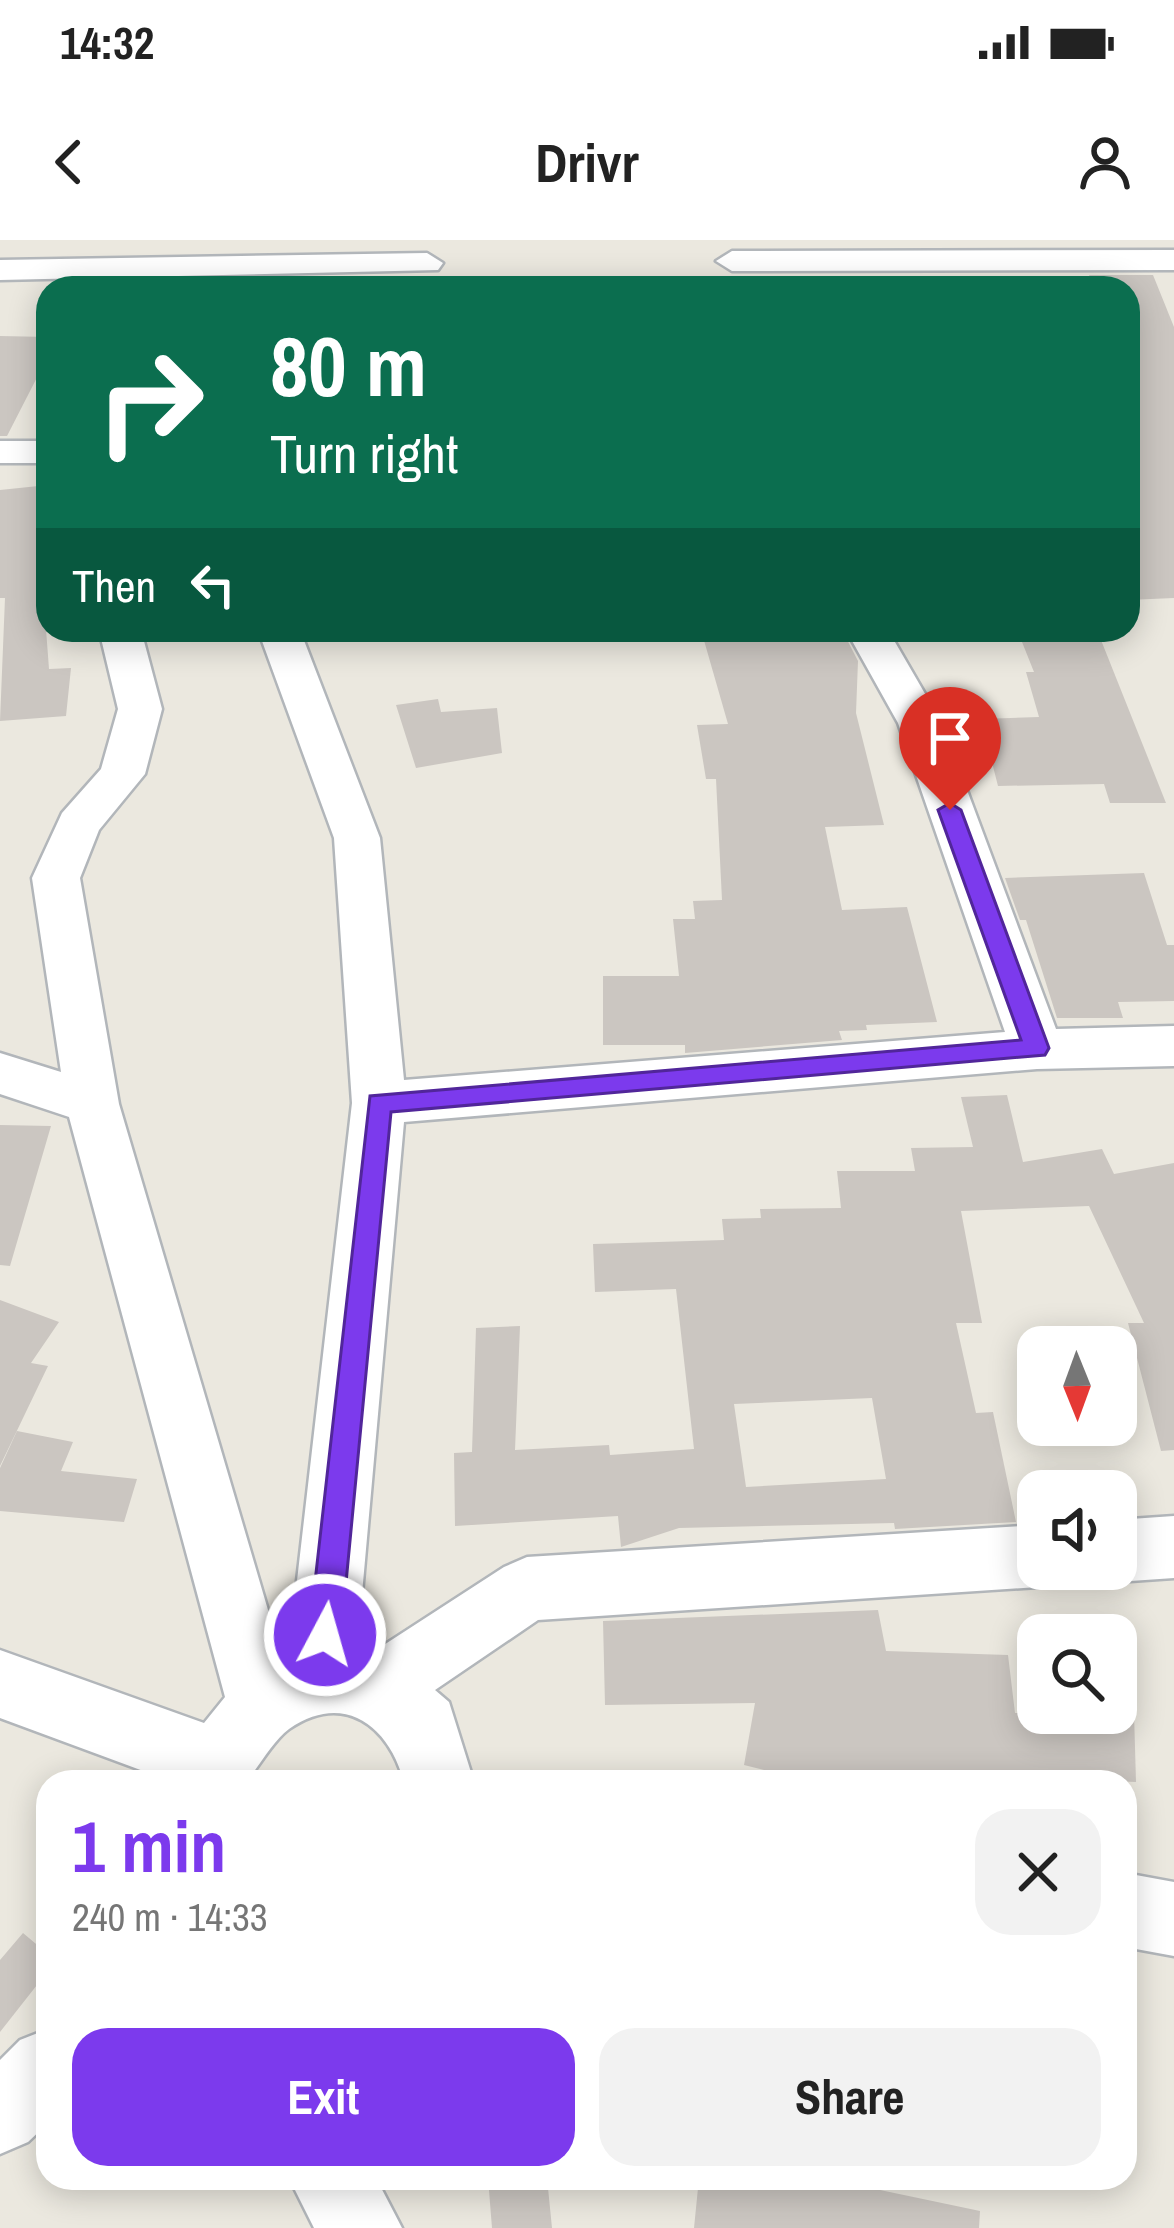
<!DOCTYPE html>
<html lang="en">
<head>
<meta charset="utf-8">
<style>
  :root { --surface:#fff; --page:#f2f2f2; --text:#222; --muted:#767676; --accent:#7c3aed }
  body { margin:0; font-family:"Archivo Narrow",sans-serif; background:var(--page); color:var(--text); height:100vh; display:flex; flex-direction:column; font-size:45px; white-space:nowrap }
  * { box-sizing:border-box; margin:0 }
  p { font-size:39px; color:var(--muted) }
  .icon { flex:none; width:66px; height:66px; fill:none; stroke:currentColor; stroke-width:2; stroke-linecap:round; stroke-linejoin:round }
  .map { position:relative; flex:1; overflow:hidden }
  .side { position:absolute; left:36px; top:1530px; width:1101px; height:420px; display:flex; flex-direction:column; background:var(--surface); border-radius:36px; box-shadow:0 6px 30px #0003 }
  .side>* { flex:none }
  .top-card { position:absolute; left:36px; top:36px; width:1104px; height:366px; border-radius:36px; box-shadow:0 6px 30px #0003; background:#0b6e4f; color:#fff; overflow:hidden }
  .needle { width:78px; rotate:179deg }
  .controls { position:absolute; left:1017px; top:1086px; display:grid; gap:24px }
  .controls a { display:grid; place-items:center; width:120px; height:120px; border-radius:24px; background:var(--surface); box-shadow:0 6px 30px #0003; font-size:60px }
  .pin { position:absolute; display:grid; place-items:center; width:102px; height:102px; color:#fff; margin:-123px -51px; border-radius:50% 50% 50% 0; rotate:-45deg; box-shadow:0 0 12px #0007 }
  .pin .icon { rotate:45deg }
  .me { position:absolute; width:132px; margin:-66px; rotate:6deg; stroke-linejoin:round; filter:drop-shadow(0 0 9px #0008) }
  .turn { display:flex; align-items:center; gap:42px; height:252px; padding:0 36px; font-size:54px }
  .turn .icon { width:156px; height:156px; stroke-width:2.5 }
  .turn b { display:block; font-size:84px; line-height:102px }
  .then { display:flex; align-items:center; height:114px; padding:0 36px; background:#0003; gap:24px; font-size:45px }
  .round { display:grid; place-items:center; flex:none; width:126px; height:126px; border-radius:36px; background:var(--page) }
  .head { display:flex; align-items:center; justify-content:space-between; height:204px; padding:0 36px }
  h1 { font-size:72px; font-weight:800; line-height:90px; color:var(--accent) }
  .button { display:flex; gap:24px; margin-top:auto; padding:24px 36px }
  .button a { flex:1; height:138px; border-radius:36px; background:var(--accent); color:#fff; font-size:48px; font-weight:800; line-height:138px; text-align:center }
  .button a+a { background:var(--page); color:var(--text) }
  .status { display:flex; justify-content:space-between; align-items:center; height:84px; padding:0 60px; background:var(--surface); direction:ltr }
  .status svg { height:33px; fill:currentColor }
  header { display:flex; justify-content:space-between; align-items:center; height:156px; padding:0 36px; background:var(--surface); font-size:54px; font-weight:800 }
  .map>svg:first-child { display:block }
</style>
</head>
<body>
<div class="status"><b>14:32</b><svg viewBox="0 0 49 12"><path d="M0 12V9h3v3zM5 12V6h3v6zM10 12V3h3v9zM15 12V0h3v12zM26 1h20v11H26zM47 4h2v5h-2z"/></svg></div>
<header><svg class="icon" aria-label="back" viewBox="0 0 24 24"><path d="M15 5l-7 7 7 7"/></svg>Drivr<svg class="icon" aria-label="person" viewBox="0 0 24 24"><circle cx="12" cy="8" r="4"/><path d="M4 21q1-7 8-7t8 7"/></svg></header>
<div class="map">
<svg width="1174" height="1988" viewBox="0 0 1174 1988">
  <rect width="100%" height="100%" fill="#ebe8df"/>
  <path fill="#cbc6c1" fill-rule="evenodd" d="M1089 35H1153L1174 87V358L1128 360V48H1094Z
    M0 96 48 97V116L7 196H0Z
    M48 245 46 323H41L49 429 71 428 66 476 0 481 5 358H0V250Z
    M701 390H842L858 421 856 473 884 585 825 587 842 670 907 667 937 782 866 785 867 790 839 791 842 800 685 813V805H603V736H679L673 679H695L693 661 722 660 716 539H706L697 485 728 484Z
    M1032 390H1097L1166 563H1110L1104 544 998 546 981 479 1039 477 1026 432H1034L1022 402H1036Z
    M438 459 441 472 497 468 502 513 416 528 396 465Z
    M1144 633 1167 705H1174V761L1118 762 1123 778H1057L1026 680H1020L1005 638Z
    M1007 855 1023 922 1102 909 1114 934 1174 923V1210L1161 1211 1128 1083H1144L1089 966 961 971 982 1083H956L976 1173 993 1172 1016 1282 895 1289 894 1283 679 1288 621 1307 618 1276 455 1286 454 1213 472 1212 476 1088 520 1086 515 1210 609 1205 610 1215 694 1209 676 1049 595 1052 593 1004 724 1000 722 979 761 978 760 969 841 968 837 931H915L911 908 973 907 961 857ZM872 1158 886 1239 746 1247 734 1164Z
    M0 885 51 886 10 1026 0 1025Z
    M0 1060 59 1082 31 1123 48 1126 0 1226Z
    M17 1191 73 1202 61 1231 137 1239 124 1282 0 1271V1228Z
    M878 1370 886 1411 1008 1415 1015 1473H1134L1136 1542 904 1533 903 1542H812L744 1525 755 1463 605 1465 603 1381Z
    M23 1693 48 1714V1731L0 1792V1720Z
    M488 1938H547L552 1988H492Z
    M699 1938H823L980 1971 979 1988H694Z"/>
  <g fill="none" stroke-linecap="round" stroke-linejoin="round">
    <g stroke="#b2b6ba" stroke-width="5">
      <path id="minor" d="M1174 10V30L732 31 716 21 732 11Z
        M427 13 443 23 438 30 0 40V20Z
        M0 201H48V223H0Z
        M99 390H141L162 469 145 534 99 590 80 638 119 864 283 1421 288 1419 352 863 334 598 258 390H300L380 598 404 840 1005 792 898 483 846 390H888L942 483 1056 789 1174 786V826L1037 829 404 882 357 1410 373 1412 504 1327 527 1317 1038 1285V1329H1065L1061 1338 1038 1347 538 1380 435 1450 449 1462 474 1542H404C389 1486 344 1451 289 1489 275 1499 263 1520 252 1534V1542H173L0 1478V1410L204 1483 225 1457 69 877 0 854V813L61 832 32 638 62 573 101 529 118 469Z
        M1174 1276V1338L1116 1342 1093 1333 1116 1329V1280Z
        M1125 1633 1174 1642V1716L1125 1707Z
        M48 1789V1883L28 1902 0 1914V1820L20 1800Z
        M289 1938H376L402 1988H314Z"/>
    </g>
    <use href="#minor" fill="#fff" fill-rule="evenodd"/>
  </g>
  <path fill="#7c3aed" stroke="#51269a" stroke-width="3" d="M950 563 961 570 1049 808 1045 815 391 872 341 1395 336 1406 325 1410 313 1406 309 1395 370 856 1021 800 938 570Z"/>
</svg>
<div class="controls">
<a><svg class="needle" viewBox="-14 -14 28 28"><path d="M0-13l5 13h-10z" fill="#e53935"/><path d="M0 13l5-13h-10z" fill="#767676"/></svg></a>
<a><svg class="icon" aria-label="sound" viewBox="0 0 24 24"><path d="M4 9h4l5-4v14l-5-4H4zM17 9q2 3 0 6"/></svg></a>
<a><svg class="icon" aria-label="search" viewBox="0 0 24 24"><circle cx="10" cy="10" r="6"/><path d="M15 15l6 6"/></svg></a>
</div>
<div class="pin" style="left:950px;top:570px;background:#d93025"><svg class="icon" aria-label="arrive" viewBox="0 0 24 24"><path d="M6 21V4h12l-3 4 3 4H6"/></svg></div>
<svg class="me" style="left:325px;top:1395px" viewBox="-20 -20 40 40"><circle r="17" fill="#7c3aed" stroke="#fff" stroke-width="3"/><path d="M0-11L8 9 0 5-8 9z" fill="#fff"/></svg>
<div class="top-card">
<div class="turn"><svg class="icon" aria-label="right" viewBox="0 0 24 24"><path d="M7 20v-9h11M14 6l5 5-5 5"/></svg><div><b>80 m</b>Turn right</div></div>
<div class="then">Then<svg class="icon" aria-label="left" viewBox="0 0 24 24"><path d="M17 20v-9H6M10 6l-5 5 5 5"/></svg></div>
</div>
<section class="side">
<div class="head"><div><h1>1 min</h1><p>240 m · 14:33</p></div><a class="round"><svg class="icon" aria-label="close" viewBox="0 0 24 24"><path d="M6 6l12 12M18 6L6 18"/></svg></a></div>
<div class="button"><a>Exit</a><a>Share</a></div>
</section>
</div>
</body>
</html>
